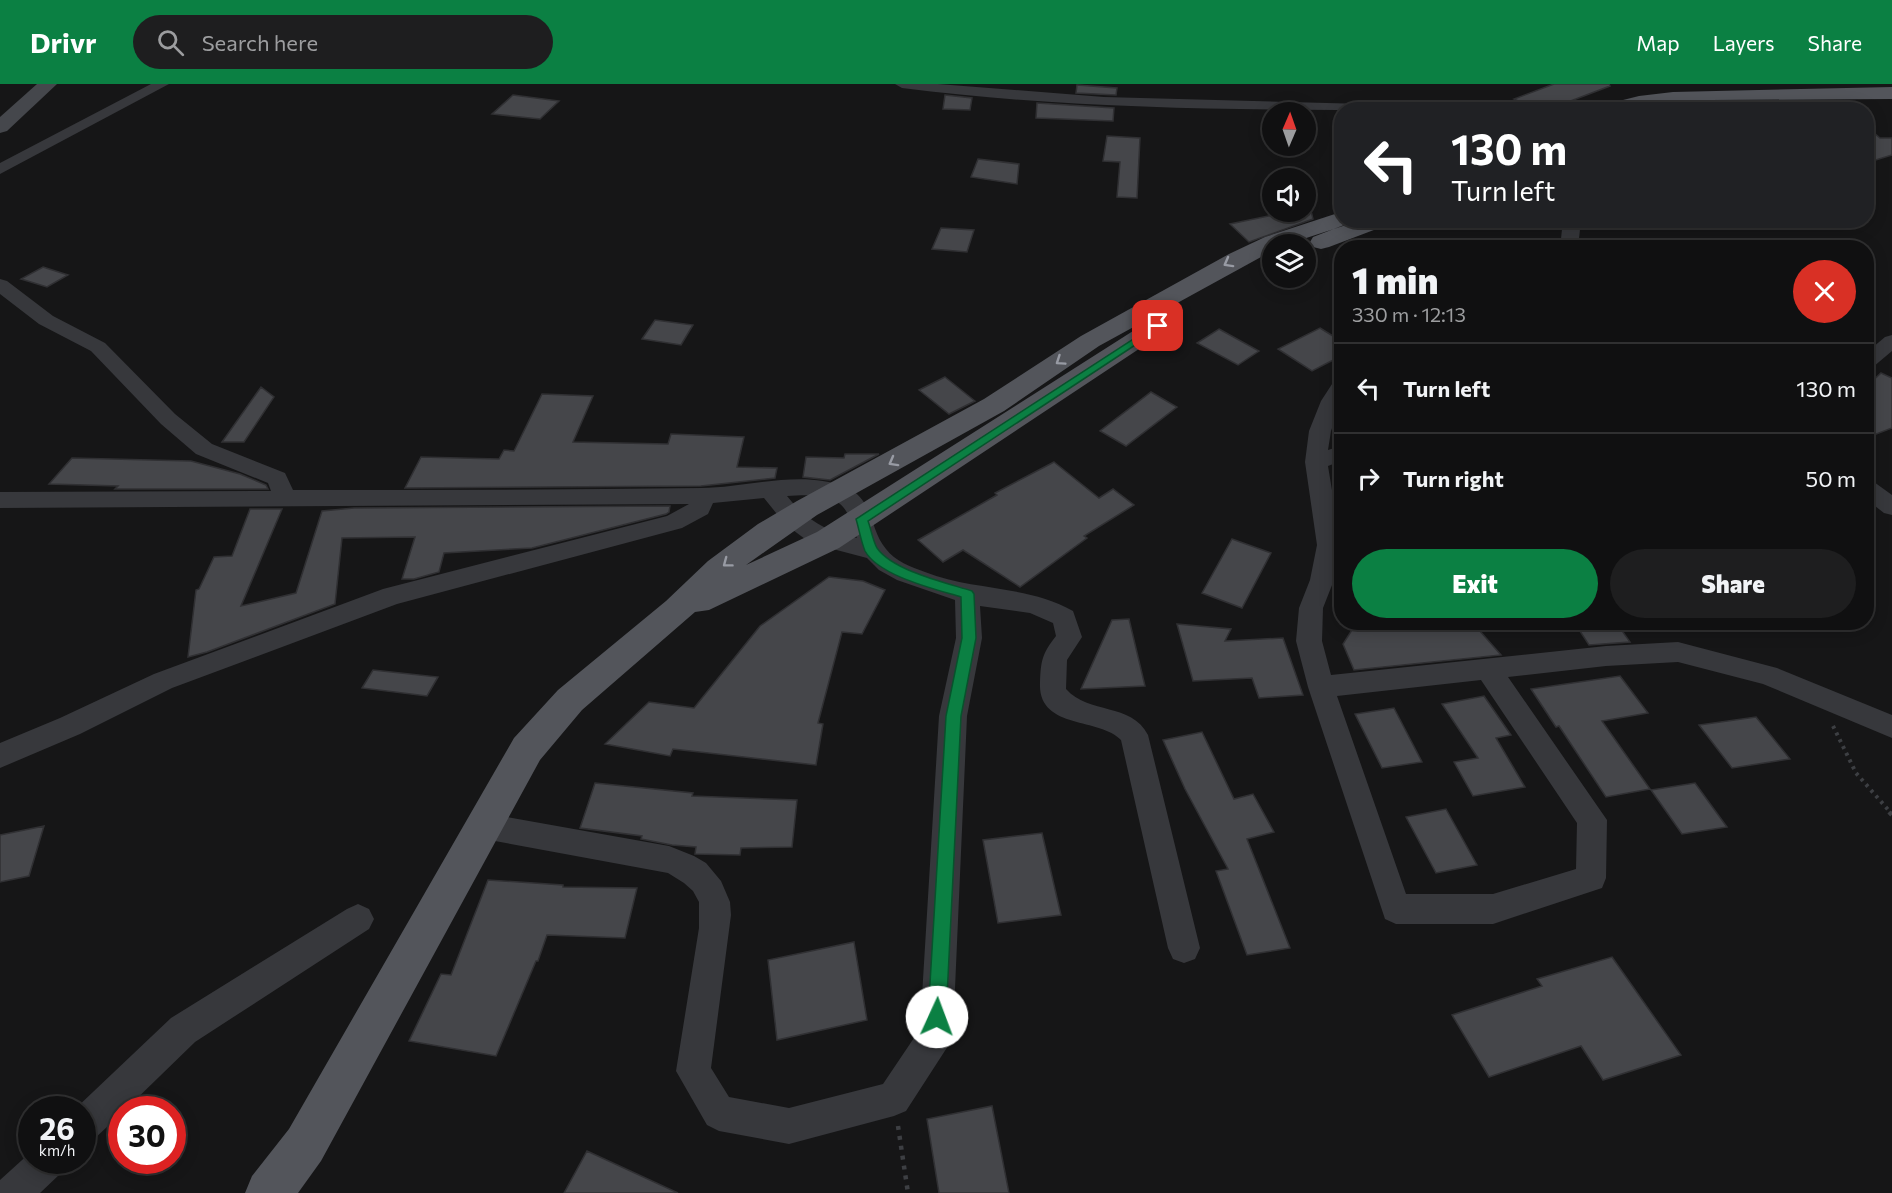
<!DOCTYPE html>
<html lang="en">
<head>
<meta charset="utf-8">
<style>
  :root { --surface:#101011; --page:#1e1e1f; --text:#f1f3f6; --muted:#9c9d9f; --line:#303031; --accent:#0b8043 }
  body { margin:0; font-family:Commissioner,sans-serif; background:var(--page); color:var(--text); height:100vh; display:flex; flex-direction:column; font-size:22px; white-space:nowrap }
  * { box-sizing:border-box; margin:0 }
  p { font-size:20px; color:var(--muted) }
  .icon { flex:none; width:33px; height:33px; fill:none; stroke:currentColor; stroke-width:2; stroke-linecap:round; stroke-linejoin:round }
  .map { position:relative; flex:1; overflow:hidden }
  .drawer { position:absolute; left:1334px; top:156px; width:540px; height:390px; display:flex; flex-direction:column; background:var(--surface); border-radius:24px; box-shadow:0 3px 15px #0003,0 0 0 2px var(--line) }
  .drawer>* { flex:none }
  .guide { position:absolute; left:1334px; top:18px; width:540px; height:126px; border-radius:24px; box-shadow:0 3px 15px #0003,0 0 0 2px var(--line); background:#202124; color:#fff; overflow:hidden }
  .needle { width:39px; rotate:2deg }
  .fabs { position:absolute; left:1262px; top:18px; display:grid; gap:12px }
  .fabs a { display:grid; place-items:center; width:54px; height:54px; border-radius:50%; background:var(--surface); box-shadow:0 3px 15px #0003,0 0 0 2px var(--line); font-size:30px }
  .speed { position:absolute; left:18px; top:1012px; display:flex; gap:12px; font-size:30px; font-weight:700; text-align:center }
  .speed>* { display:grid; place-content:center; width:78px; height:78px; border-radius:50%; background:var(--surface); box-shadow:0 3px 15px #0003,0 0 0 2px var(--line); line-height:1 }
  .speed small { font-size:15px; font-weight:400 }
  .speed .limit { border:9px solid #d22; background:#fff; color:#111 }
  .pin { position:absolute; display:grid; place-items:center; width:51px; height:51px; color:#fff; margin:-26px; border-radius:12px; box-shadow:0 3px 9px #0006 }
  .me { position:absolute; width:66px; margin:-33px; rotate:2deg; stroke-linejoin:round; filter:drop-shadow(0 0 4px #0008) }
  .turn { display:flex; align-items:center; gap:21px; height:126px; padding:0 18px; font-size:27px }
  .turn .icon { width:78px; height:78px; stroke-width:2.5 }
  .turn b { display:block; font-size:42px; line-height:51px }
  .round { display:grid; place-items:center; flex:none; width:63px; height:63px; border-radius:32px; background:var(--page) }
  .overview { display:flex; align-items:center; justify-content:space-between; height:102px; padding:0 18px }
  h1 { font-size:36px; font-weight:800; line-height:45px }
  .action { display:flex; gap:12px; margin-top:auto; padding:12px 18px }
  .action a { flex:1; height:69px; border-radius:36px; background:var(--accent); color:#fff; font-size:24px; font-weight:800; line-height:69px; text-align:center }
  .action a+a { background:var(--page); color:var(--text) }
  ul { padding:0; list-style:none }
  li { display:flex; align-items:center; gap:18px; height:90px; padding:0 18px; border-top:2px solid var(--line) }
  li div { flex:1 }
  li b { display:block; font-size:22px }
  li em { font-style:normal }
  header { display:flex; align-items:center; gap:36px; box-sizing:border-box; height:84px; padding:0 30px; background:var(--accent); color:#fff }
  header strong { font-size:28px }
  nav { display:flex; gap:33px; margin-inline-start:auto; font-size:21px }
  .search { width:420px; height:54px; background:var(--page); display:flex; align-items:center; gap:15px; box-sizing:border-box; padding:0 21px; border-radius:33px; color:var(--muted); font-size:22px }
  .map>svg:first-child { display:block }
</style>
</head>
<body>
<header>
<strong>Drivr</strong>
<div class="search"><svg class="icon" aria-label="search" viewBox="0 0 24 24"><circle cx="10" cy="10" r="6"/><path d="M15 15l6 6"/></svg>Search here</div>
<nav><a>Map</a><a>Layers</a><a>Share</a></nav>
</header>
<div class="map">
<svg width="1892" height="1109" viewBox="0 0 1892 1109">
  <rect width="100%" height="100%" fill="#161617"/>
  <path fill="#45464a" stroke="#303033" stroke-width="1.5" d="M1554 0H1609L1610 2 1547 26H1538L1514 15Z
    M1077 1 1117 4 1116 11 1076 9Z
    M513 11 559 17 540 35 492 30Z
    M945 11 972 14 970 26 943 25Z
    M1037 19 1114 24 1113 37 1036 34Z
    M1866 42 1880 54H1892V71L1866 79Z
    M1107 52 1140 54 1137 114 1117 113 1120 78 1103 77Z
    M978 75 1019 80 1017 100 971 93Z
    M1310 123 1313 135 1249 158 1230 140 1288 128H1305V124Z
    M941 144 974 146 967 168 932 165Z
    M43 183 68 191 47 203 21 195Z
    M655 236 693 241 681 261 642 255Z
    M1320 244 1341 257V272L1312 287 1278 265Z
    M1219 245 1259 267 1238 281 1197 259Z
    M1881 289 1892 294V344L1866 354V303Z
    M945 293 975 317 949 330 919 306Z
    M261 303 274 313 244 358H222Z
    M1151 308 1177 323 1126 362 1100 347Z
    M542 310 593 312 573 358 668 360 671 350 744 353 737 383 777 384 775 394 701 402 405 404 421 373 499 375 504 366 514 367Z
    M845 370H879L830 396 803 393 806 373 844 374Z
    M72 374 191 377 240 390 266 401 268 405H115L118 402 49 400Z
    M1054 378 1099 414 1113 405 1134 421 1084 452 1087 454 1020 503 963 466 943 478 918 456 997 411 995 409Z
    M670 422 669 428 666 430 532 464 444 469 439 488 414 495H402L415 453 342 454 335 520 207 568 188 573 196 506 199 505 214 473 232 472 250 425H282L241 522 296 509 322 427 354 424Z
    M1232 455 1271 469 1242 524 1202 509Z
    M829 493 863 497 885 506 862 550 842 548 818 639 823 640 816 681 673 665 670 672 605 660 649 618 694 624 760 542Z
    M1129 535 1145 602 1081 605 1112 536Z
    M1357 538H1472L1501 571 1354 586 1343 560Z
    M1574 538H1616L1630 558 1589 561Z
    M1177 540 1231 545 1225 557 1283 554 1303 611 1259 614 1252 594 1193 597Z
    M373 586 438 593 427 612 362 604Z
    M1620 592 1648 629 1602 637 1650 705 1606 713 1559 642 1556 643 1531 605Z
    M1484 612 1511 651 1496 654 1525 703 1473 712 1454 678 1478 674 1442 620Z
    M1394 624 1422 678 1382 684 1355 630Z
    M1756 633 1790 675 1732 684 1699 641Z
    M1202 648 1234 715 1253 710 1274 748 1247 755 1290 864 1247 871 1216 787 1228 785 1185 705 1163 656Z
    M595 699 693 709 692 712 797 716 792 763 741 764 740 771 695 770 696 763 672 761 641 755 642 752 580 744Z
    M1695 699 1727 743 1682 750 1651 706Z
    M1446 725 1477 781 1436 789 1406 733Z
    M44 742 29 792 0 798V751Z
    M1042 749 1061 831 998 839 983 756Z
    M488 796 563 801V803L637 804 625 854 547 851 538 877H536L496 972 409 957 441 890 451 891Z
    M854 858 867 936 777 956 768 876Z
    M1612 873 1681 971 1603 996 1581 962 1489 993 1452 931 1542 902 1537 895Z
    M992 1022 1009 1109H939L927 1035Z
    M587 1067 678 1109H564Z"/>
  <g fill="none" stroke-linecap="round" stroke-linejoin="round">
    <path stroke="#3d3f43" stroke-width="4" stroke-dasharray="3 4.5" stroke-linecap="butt" d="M1650 538 1660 549
      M1833 642 1856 689 1891 729"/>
    <path stroke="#3d3f43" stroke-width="4.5" stroke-dasharray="4 6" stroke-linecap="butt" d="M1889 728 1892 731
      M898 1042 908 1109"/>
    <path fill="#37383c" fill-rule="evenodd" d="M151 0H169L0 90V79Z
      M895 0H938L1104 13 1441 22 1448 26C1267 26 1084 27 902 4Z
      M1563 136H1581L1578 164H1560Z
      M0 195 7 197 53 232 105 259 175 330 212 360 285 389 293 406C429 406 565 406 701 404 748 404 800 385 845 403 874 414 869 445 886 465 895 477 911 483 925 488 973 507 1028 501 1073 527L1082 553 1067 576 1066 605C1089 631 1131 618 1148 651L1200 864 1195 875 1184 879 1173 875 1168 864 1121 656C1100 633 1038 646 1040 599 1041 576 1042 570 1056 552L1053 539 1030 529 980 522 982 554 967 632 953 950 948 962 906 1027 894 1032 789 1060 719 1047 707 1041 676 987 699 844V818L693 807 684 799 668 789 484 755 474 751 469 742 474 733 484 729 669 762 694 772 706 779 721 797 730 818 731 831 711 984 729 1013 789 1024 883 1000 920 945 939 632 956 554 955 516 897 496 879 486 867 474 829 464 805 455 785 440 764 414 713 419 708 430 682 444 397 520 172 604 80 650 0 684V659L60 634 154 590 383 505 667 432 689 420 0 424V408L271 407 268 399 196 370 161 340 91 267 39 240 0 210ZM787 412C806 411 835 408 846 427 851 435 853 445 857 454 827 448 806 436 787 412Z
      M1892 251V267L1873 283 1866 285V269L1885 253Z
      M1341 296V318L1331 347 1328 366 1341 362V377L1328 382 1341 461 1334 496 1323 524 1322 557 1331 591 1606 562 1678 558 1777 584 1892 631V654L1763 600 1678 578 1606 582 1508 593 1607 736 1606 794 1602 804 1493 840H1396L1385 835 1308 603 1296 557 1299 524 1310 496 1317 461 1305 378 1309 347 1321 317 1334 297ZM1481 596 1577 739 1576 785 1493 810H1406L1337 612Z
      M1866 395 1874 398 1892 411V431L1884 429 1866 415Z
      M358 820 369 825 374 835 369 845 195 958 125 1026H122V1029L94 1055 82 1060V1026H74L171 934 347 825Z
      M32 1067V1077H65L60 1090 40 1109H0V1096Z"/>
    <path fill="#45474c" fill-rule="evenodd" d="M37 0H57L7 47 0 49V33Z"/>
    <path fill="#53555b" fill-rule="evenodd" d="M1892 3V15L1710 16 1632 26H1597L1599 22 1639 12 1673 8Z
      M1341 128V136H1351L1349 140 1288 160H1272V167L1099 262 1004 327 817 431 746 481 817 448 1133 247 1142 244 1151 247 1155 252 1151 257 839 464 709 526 695 528 582 626 540 676 321 1077 298 1109H245L252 1092 289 1045 514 654 558 606 666 517 708 477 758 440 797 417 984 315 1081 252 1229 170 1265 153Z
      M1357 136H1390L1387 141 1329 163 1321 165 1313 163 1310 158 1313 153Z"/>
  </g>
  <defs><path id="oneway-chevron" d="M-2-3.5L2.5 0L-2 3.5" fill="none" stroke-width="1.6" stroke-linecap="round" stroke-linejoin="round" transform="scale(1.5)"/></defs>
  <g stroke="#989ba4">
    <use href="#oneway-chevron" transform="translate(1228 179) rotate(151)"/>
    <use href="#oneway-chevron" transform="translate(1060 277) rotate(146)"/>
    <use href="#oneway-chevron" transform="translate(893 378) rotate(151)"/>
    <use href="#oneway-chevron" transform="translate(727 479) rotate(143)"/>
  </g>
  <path fill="#0b8043" stroke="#07532c" stroke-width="1.5" d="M1158 239 1161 240V244L868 437C871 445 873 457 877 464 893 487 947 499 972 507L974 510 976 554 961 632 946 933 943 940 937 942 931 940 928 933 946 632 962 554 961 513C935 505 879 492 865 467 861 457 859 445 856 435Z"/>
</svg>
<div class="fabs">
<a><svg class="needle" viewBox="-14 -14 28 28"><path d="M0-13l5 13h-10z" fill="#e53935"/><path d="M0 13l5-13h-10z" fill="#9c9d9f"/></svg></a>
<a><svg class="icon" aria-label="sound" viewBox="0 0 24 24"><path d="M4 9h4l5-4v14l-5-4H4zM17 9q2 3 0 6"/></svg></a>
<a><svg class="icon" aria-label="layers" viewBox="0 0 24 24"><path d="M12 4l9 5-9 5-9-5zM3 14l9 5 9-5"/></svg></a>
</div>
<div class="speed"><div>26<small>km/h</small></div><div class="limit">30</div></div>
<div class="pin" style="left:1158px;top:242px;background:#d93025"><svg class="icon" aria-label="arrive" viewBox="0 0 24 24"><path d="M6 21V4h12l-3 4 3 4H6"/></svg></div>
<svg class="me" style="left:937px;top:933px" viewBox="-20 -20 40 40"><circle r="19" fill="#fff"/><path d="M0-13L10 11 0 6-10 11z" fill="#0b8043"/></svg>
<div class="guide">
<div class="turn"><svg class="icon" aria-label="left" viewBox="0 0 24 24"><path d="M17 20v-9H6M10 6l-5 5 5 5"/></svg><div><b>130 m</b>Turn left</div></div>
</div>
<section class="drawer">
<div class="overview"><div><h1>1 min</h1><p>330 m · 12:13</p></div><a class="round" style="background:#d93025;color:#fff"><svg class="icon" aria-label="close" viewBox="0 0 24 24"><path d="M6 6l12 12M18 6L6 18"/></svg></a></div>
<ul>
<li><svg class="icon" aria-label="left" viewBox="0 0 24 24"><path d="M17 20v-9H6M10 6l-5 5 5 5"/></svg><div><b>Turn left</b></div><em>130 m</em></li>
<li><svg class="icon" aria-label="right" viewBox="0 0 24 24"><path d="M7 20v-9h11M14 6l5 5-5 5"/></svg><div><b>Turn right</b></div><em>50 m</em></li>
</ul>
<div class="action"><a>Exit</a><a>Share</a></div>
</section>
</div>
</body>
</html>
